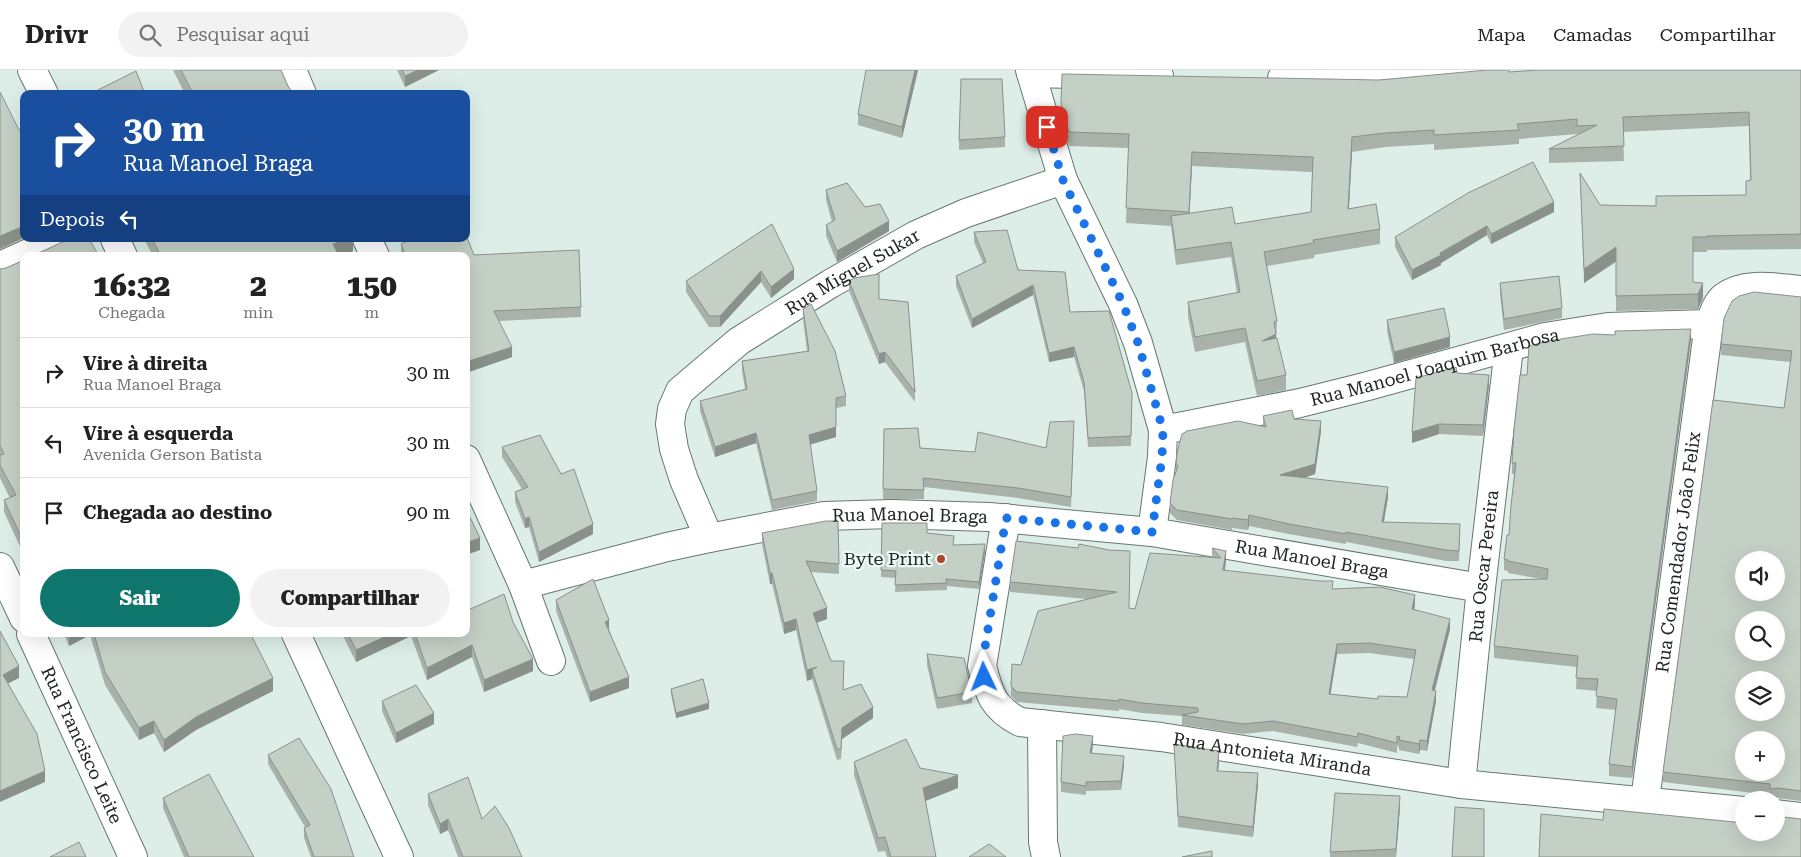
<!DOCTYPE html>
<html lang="pt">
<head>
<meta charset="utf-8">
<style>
  :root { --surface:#fff; --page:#f2f2f2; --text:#222; --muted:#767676; --line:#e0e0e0; --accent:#0f766e }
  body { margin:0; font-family:"Roboto Serif",serif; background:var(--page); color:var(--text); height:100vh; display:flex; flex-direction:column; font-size:19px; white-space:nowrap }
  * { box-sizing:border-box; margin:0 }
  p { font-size:16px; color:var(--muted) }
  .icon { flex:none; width:28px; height:28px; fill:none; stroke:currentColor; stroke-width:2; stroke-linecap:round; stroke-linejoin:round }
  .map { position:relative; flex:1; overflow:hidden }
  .sheet { position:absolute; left:20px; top:182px; width:450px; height:385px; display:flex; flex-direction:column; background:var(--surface); border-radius:10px; box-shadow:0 5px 20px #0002 }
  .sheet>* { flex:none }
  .guide { position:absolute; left:20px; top:20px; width:450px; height:152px; border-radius:10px; box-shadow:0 5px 20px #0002; background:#1a4fa0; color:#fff; overflow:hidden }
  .tools { position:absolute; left:1735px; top:481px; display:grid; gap:10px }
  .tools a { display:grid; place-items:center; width:50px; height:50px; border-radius:50%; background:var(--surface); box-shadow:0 5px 20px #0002; font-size:25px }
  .pin { position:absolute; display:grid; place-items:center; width:42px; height:42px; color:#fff; margin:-21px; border-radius:10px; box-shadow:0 2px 8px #0006 }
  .me { position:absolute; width:55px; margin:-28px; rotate:358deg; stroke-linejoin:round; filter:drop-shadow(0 0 4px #0008) }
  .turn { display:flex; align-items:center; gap:18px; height:105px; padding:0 20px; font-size:22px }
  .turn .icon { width:65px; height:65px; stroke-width:2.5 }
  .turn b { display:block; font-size:35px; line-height:42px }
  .then { display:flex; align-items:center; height:48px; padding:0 20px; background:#0003; gap:10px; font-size:19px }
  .eta { display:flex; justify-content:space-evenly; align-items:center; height:85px; text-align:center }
  .eta b { font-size:30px; font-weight:800; line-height:35px }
  .cta { display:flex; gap:10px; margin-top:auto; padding:10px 20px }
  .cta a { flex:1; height:58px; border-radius:30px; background:var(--accent); color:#fff; font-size:20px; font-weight:800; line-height:58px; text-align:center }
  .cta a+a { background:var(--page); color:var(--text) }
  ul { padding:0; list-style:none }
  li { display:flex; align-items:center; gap:15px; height:70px; padding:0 20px; border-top:1px solid var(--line) }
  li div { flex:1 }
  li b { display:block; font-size:19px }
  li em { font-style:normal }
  header { display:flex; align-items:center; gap:30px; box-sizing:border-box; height:70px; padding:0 25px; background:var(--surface); border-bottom:1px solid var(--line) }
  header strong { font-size:24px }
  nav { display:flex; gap:28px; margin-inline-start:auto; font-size:18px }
  .search { width:350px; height:45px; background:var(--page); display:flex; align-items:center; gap:12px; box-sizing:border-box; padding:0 18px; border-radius:28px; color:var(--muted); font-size:19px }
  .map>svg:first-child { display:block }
</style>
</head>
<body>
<header>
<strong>Drivr</strong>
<div class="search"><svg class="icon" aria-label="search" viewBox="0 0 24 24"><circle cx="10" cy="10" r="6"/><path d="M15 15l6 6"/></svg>Pesquisar aqui</div>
<nav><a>Mapa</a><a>Camadas</a><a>Compartilhar</a></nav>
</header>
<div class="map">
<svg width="1801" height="787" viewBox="0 0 1801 787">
  <rect width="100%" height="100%" fill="#ddeee9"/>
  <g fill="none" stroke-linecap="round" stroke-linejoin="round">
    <g stroke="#687772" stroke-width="30">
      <g id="minor">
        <path d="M32 0 44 24"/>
        <path d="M292 0 302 24"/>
        <path d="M1030 0 1063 110 1123 234 1138 273 1163 360 1162 387 1152 462"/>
        <path d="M1031 3 1159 6"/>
        <path d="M1282 8 1378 9 1480 0"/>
        <path d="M115 169 123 186"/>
        <path d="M367 169 375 186"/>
        <path d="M0 196 60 169"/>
        <path id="s1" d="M1163 360 1300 333 1368 316 1545 267 1608 257 1709 254"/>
        <path d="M466 389 523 515 551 591"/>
        <path id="s2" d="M1006 448 982 596C989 624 993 638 1020 652L1161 667 1461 714 1744 741"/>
        <path id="s3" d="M709 468 684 410 674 379 670 354 672 339 680 321 739 271 830 214 916 165 966 143 1063 110"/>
        <path d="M0 497 24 548"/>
        <path id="s4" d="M523 515 667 477 709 468 824 446 892 444 989 447 1152 462 1481 518"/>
        <path id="s5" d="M31 564 133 787"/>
        <path d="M296 564 399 787"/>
        <path d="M1042 654 1043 772 1046 787"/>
        <path id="s6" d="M1461 714 1481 518 1509 278"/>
        <path id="s7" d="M1645 730 1709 254C1713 246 1716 233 1724 227 1745 211 1777 218 1801 220"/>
        <path d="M1776 744 1801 747"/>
      </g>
    </g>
    <use href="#minor" stroke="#fff" stroke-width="28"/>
  </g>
  <path fill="#a9b2a9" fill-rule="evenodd" d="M173 0H281L288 16 292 22 296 24H185Z
    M397 0H439L405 17Z
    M918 0 902 68 858 55V44Z
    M1801 0V179L1707 180V182H1693V212L1703 228 1698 239 1616 241V192L1584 213 1580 103 1600 135 1656 136 1746 125 1750 110 1749 56 1623 62 1624 91 1549 93V79L1577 65V64L1519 69V74L1434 80V74L1385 77 1352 82 1349 139 1380 159V174L1314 185V188L1267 196 1277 251 1276 268 1286 305V320L1257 326 1245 272 1195 282 1188 247V232L1237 223 1231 187 1176 195 1171 156 1126 153 1129 78 1069 76 1061 48V34L1379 10 1509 2ZM1192 96 1312 102 1311 142 1235 154 1189 143Z
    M1005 67V77L959 80V70Z
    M826 120 865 137 889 161 837 192 826 166V155L832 152 826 130Z
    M1554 142 1491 174 1487 165 1441 193V195L1412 210 1395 177V167Z
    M772 154 794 209 771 228 761 212 720 257H709L686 222V211Z
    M974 162 1070 242 1132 323 1131 376 1088 377 1084 321 1074 287 1049 292 1033 225 972 258 956 216V206L983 193 974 172Z
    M144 169H353V181L339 186H153Z
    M401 174 474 185 581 237V247L499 251 512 287 466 303V186H402L401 184Z
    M24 190V485L4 442V430L10 428 0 408V199L6 198Z
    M849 211 915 322V332L885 292 879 294 849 221Z
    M1500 213 1562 238V248L1504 260 1500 224Z
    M1801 227V731L1778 728 1770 730V725L1663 712V702L1784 338 1791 292 1721 285V274Z
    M803 239 846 326V336L836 338V367L810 374 817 421V431L772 440 756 373 715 387 700 341V331L745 319 742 301V291L807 281 803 249Z
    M1387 250 1450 277 1394 293 1387 261Z
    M1691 270 1632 708 1609 706V694L1616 640 1596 638 1597 621 1576 619 1577 597 1494 588V576L1541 509 1508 503V501L1504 500V489L1509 465 1514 404H1512V393L1527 305Z
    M1457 303 1489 315 1483 366 1439 364 1412 373Z
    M1263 346 1294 349 1321 361 1315 404 1304 408 1388 427 1384 452 1460 464 1459 491H1446L1346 472V474L1289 464 1249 456 1248 460 1232 458V460L1177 450 1170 443V433L1176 403V394L1263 356Z
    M884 359 920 378 975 382 1046 378 1074 360 1071 437 1018 428 924 417V429H883Z
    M502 377 593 464 539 492 529 457 525 458 515 432V422L522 419 502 387Z
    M838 451 839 504 811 502 827 549 816 553 843 620 873 648 842 669 841 689 837 690 812 609 807 611 796 560 784 564 772 514H770L762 474V463Z
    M882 453 927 463 953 475 985 482 979 519 947 516V520L895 522 896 508 881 507Z
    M1078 478 1129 538 1135 539 1212 487V478L1226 491 1225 500 1333 519 1415 535 1414 539 1450 559 1435 621 1436 631 1427 681 1420 680 1419 684 1399 680V677L1397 676V683L1358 673 1357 677 1273 661 1243 664 1182 655V646L1142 643 1119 639V641L1017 632 1011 626V616L1021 595 1087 529 1010 522V512ZM1369 583 1414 589 1407 627 1378 629 1330 624 1337 584Z
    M556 530 609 559 629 618 590 632 556 541Z
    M513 552 533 601 484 622 472 587 427 610 411 566 356 592 342 564H466Z
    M64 564H252L253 570 273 621 196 660 164 682 154 663 139 670 105 615 90 565 69 576Z
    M927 584 972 622V633L937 639 927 595Z
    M671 619 709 639 676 648 671 624Z
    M382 631 434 654 396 673 382 641Z
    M1174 674 1219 692 1218 701 1258 714 1253 767 1178 757Z
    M1093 675 1092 683 1124 695 1121 720 1086 721V725L1061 722V712Z
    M268 685 354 787H311L304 768V758L305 757 268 694Z
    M854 692 920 698 958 718 925 731 936 787H887L885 781 878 782 854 705Z
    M428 724 482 749 522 787H458L448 760 440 764 428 735Z
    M163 728 254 787H184L163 738Z
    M1400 737 1396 787H1330V782Z"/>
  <path fill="#89918a" d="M418 0H439L405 17V6Z
    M915 0H918L902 68V57Z
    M1352 67V82L1348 154V139Z
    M1192 82V96L1189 157V142Z
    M1554 132V142L1491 174V164Z
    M889 151V161L837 192V181Z
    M24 156V168L0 179V166Z
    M1487 156V165L1441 193V195L1412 210V200Z
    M347 169H353V181L338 186 333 174Z
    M1616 177V191L1584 213V199Z
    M794 199V209L771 228V217Z
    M761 201V212L720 257V246Z
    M1703 213V228L1698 239V224Z
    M1033 215V225L972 258V249Z
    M1691 259V270L1632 708V697Z
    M1276 264V279L1262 271Z
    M1450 267V277L1394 293V282Z
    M512 277V287L466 303V292Z
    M1074 277V287L1049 292V283Z
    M885 282V292L879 294V284Z
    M1489 305V315L1483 366V355Z
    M1321 351V361L1315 404 1280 416V405Z
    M1439 354V364L1412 373V362Z
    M836 357V367L809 375V365Z
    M756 363V373L715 387V377Z
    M1388 417V427L1382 462V452Z
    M1249 445V456L1248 460V450Z
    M529 447V457L525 458V449Z
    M593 454V464L539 492V482Z
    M480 468V480L466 485V473Z
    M985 474V482L979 519V512Z
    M1226 481V491L1223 510V500Z
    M770 503H772V514H770Z
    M1415 525V535L1412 549V539Z
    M827 538V549L813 554V543Z
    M796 549V560L784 564V553Z
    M1450 549V559L1432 630V620Z
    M609 550V561L605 552Z
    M69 564H90V565L69 576Z
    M391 564H411V566L356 592V580Z
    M1337 574V584L1329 634V624Z
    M472 575V587L427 610V598Z
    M533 589V601L484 622V610Z
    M19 596V608L3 616V605Z
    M817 597 812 600V609L807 611V600Z
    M629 607V618L590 632V622Z
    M273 608V621L196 660 164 682V670L196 647Z
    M1436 621V631L1427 681V671Z
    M709 633V639L676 648V643Z
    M873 637V648L842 669 841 689 842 658Z
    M434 643V654L396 673V663Z
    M154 651V663L139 670V658Z
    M1093 666V675L1090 693V683Z
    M1420 670V680L1419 684V674Z
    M1219 681V692L1217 712V701Z
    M1124 686V695L1121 720V711Z
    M45 701V712L0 732V721Z
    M1258 703V714L1253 767V757Z
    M958 705V718L923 732V718Z
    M1400 726V737L1396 787V779Z
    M448 749V760L440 764V754Z"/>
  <path fill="#c4cfc5" stroke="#89918a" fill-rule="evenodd" d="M181 0H281L288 16 292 22 296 24H193Z
    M402 0H418L405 6Z
    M866 0H915L902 57 858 44Z
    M1487 0H1509V2L1540 0H1801V164L1707 166V167H1693V212L1703 213 1698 224 1616 226V177L1584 199 1580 103 1600 135 1656 136V126L1746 125V111L1751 110 1749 42 1623 47 1624 76 1549 79 1597 55 1577 56V49L1517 54 1519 60 1434 65V60L1385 63 1352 67 1348 139 1376 134 1380 159 1313 170 1314 173 1264 182 1277 251 1274 252 1276 264 1262 271 1277 268 1286 305 1257 311 1245 258 1195 267 1188 232 1240 222 1231 172 1176 180 1171 146 1232 137 1235 154 1311 142 1313 87 1192 82 1189 142 1126 138 1129 64 1069 62 1061 34 1062 4 1379 10Z
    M136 1 145 24H90Z
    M961 9H1002L1005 67 959 70Z
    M0 22 19 60 24 57V156L0 166Z
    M1533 92 1554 132 1491 164 1487 156 1440 183 1441 185 1412 200 1395 167 1468 123Z
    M847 113 865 137 880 134 889 151 837 181 826 155 835 150 826 120Z
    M772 154 794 199 771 217 761 201 720 246H709L686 211Z
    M1007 160 1018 200 1065 202 1070 242 1109 241 1132 323 1131 366 1088 368 1084 312 1074 277 1049 283 1033 215 972 249 956 206 986 192 974 162Z
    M466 165 474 185 579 180 581 237 494 241 512 277 466 292V186H406L401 174 412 169H466Z
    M69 169H89L99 186H32L67 170Z
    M152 169H347L333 174 339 186H161Z
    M24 190V473L4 430 16 425 0 395V385L4 384 0 376V199L6 198Z
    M879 204V229L908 232 915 322 885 282 879 284 849 211 854 208Z
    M1559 206 1562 238 1504 249 1500 213Z
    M1754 222 1801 227V721L1778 718 1770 719V714L1663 702 1713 330 1784 338 1792 281 1721 274 1724 248 1732 231 1739 226ZM1744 490H1776V522H1744ZM1744 550H1776V582H1744ZM1744 610H1776V642H1744ZM1744 670H1776V702H1744Z
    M811 234 835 281 846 326 836 328V357L809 365 817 421 772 430 756 363 715 377 700 331 747 319 742 291 809 281 803 239Z
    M1444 238 1450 267 1394 282 1387 250Z
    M1691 259 1632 697 1609 694 1617 629 1596 626 1598 609 1576 608 1578 586 1494 576 1502 510 1547 509 1548 499 1508 491V490L1504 489 1507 465H1509L1511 435 1516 393H1512L1514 359 1520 305H1527L1529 276 1548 271 1593 264 1615 265V261Z
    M1456 297 1457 303 1489 305 1483 355 1439 354 1412 362 1416 308Z
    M1292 340 1294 349 1321 351 1315 394 1280 405 1388 417 1382 452 1460 454 1459 481 1446 480 1346 462V464L1289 454 1249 445 1248 450 1232 448V449L1177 440 1170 433 1173 410 1178 396 1176 394 1177 383 1182 364 1187 361 1238 351 1266 357 1263 346Z
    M1074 351 1071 427 1018 418 923 408 924 420 883 419 884 359 918 358 920 378 975 382 978 362 1046 378 1050 352Z
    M540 365 561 404 574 399 593 454 539 482 529 447 525 449 515 422 528 417 502 377Z
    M466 439 480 468 466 473Z
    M826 451H838L839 494 806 491 827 538 813 543 831 591H844L843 620 861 614 873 637 842 658 841 679H837L812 600 817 597 807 600 796 549 784 553 772 503H770L762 463Z
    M882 453H927V463L954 466 953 475 985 474 979 512 946 509 947 513 895 515 896 501 881 500Z
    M1016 471 1078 478 1079 474 1109 480 1130 481 1129 538 1135 539 1150 483 1221 488 1212 478 1226 481 1223 500 1319 511H1333L1332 519 1380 517 1415 525 1412 539 1450 549 1432 620 1436 621 1427 671 1420 670 1419 674 1399 670 1400 667 1397 666V673L1358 663 1357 667 1273 651 1243 654 1182 645 1198 642V638L1142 633 1119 629V631L1017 622 1011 616 1012 594 1021 595 1038 541 1117 522 1010 512ZM1369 573 1416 580 1407 627 1378 626V629L1329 624 1337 574Z
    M593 509 609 550 605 552 629 607 590 622 556 530Z
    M504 524 513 552 533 589 484 610 472 575 427 598 415 564H466V541Z
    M0 561 19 596 3 605 37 664 45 701 0 721Z
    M94 564H252L253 567H252L273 608 196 647 164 670 154 651 139 658 105 602Z
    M348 564H391L356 580Z
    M927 584 964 588 972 622 937 628Z
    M703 609 709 633 676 643 671 619Z
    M416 615 434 643 396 663 382 631Z
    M1075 664 1093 666 1090 683 1124 686 1121 711 1086 712V716L1061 712 1063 666Z
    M299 668 331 719 354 787H314L304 758 310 755 268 685Z
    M906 669 920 698 958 705 923 718 936 787H891L885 767 878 768 854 692Z
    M1174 674 1219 681 1217 701 1258 703 1253 757 1178 746Z
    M209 704 254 787H189L163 728Z
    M468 707 482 749 495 736 509 758 522 787H463L448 749 440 754 428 724Z
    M1335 723 1400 726 1396 779 1330 782Z
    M1455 737 1484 739V787H1452Z
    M1604 739 1744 753V762H1776V746L1801 749V787H1539L1541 744 1603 750Z
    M79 772 86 787H50Z
    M989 774 1006 787H969Z
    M1212 781V787H1182Z"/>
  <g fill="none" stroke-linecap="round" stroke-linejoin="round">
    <path stroke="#1a73e8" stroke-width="9" stroke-dasharray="0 16.2" d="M984 607 982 596 1006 448 1152 462 1162 387 1163 360 1138 273 1123 234 1063 110 1047 57"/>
  </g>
  <circle fill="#ad4526" stroke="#eafbf6" stroke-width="2" cx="941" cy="489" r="5"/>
  <g text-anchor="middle" stroke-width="4.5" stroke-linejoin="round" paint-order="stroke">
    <g font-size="18" fill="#212725" stroke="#eafbf6">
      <text dy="6" stroke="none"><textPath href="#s3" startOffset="366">Rua Miguel Sukar</textPath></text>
      <text dy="6" stroke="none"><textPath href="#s1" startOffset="279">Rua Manoel Joaquim Barbosa</textPath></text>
      <text dy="6" stroke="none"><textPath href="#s4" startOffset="395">Rua Manoel Braga</textPath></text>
      <text dy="6" stroke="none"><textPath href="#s7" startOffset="250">Rua Comendador João Felix</textPath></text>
      <text dy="6" stroke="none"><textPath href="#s4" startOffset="800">Rua Manoel Braga</textPath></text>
      <text dy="6" stroke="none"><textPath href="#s6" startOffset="219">Rua Oscar Pereira</textPath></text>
      <text dy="6" stroke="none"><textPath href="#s5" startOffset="122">Rua Francisco Leite</textPath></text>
      <text dy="6" stroke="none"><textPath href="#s2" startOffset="475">Rua Antonieta Miranda</textPath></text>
    </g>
    <g font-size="18" fill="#212725" stroke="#eafbf6" text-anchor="end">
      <text x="931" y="495">Byte Print</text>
    </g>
  </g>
</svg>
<div class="tools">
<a><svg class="icon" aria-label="sound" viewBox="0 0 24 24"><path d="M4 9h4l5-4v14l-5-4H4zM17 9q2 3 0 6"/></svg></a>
<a><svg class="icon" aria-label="search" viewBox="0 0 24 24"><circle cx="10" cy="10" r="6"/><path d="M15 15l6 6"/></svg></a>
<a><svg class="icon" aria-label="layers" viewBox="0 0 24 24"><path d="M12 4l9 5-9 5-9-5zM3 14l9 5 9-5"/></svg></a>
<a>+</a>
<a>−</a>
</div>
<div class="pin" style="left:1047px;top:57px;background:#d93025"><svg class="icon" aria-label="arrive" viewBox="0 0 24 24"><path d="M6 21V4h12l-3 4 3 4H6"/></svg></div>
<svg class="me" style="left:984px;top:607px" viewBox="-20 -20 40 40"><path d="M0-17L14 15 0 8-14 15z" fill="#1a73e8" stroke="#fff" stroke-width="4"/></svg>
<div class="guide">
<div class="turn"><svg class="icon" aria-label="right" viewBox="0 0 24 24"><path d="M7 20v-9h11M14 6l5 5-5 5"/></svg><div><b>30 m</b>Rua Manoel Braga</div></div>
<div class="then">Depois<svg class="icon" aria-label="left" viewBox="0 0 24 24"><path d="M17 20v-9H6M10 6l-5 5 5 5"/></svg></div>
</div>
<section class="sheet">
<div class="eta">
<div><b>16:32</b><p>Chegada</p></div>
<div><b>2</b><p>min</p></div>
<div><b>150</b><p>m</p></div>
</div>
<ul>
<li><svg class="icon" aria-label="right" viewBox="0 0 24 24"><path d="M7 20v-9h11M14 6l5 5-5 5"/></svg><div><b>Vire à direita</b><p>Rua Manoel Braga</p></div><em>30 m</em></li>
<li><svg class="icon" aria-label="left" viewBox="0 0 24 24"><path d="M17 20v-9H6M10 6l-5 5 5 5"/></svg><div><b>Vire à esquerda</b><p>Avenida Gerson Batista</p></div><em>30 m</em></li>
<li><svg class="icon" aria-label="arrive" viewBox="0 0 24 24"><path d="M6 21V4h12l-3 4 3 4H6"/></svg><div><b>Chegada ao destino</b></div><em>90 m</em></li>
</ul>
<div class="cta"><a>Sair</a><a>Compartilhar</a></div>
</section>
</div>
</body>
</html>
